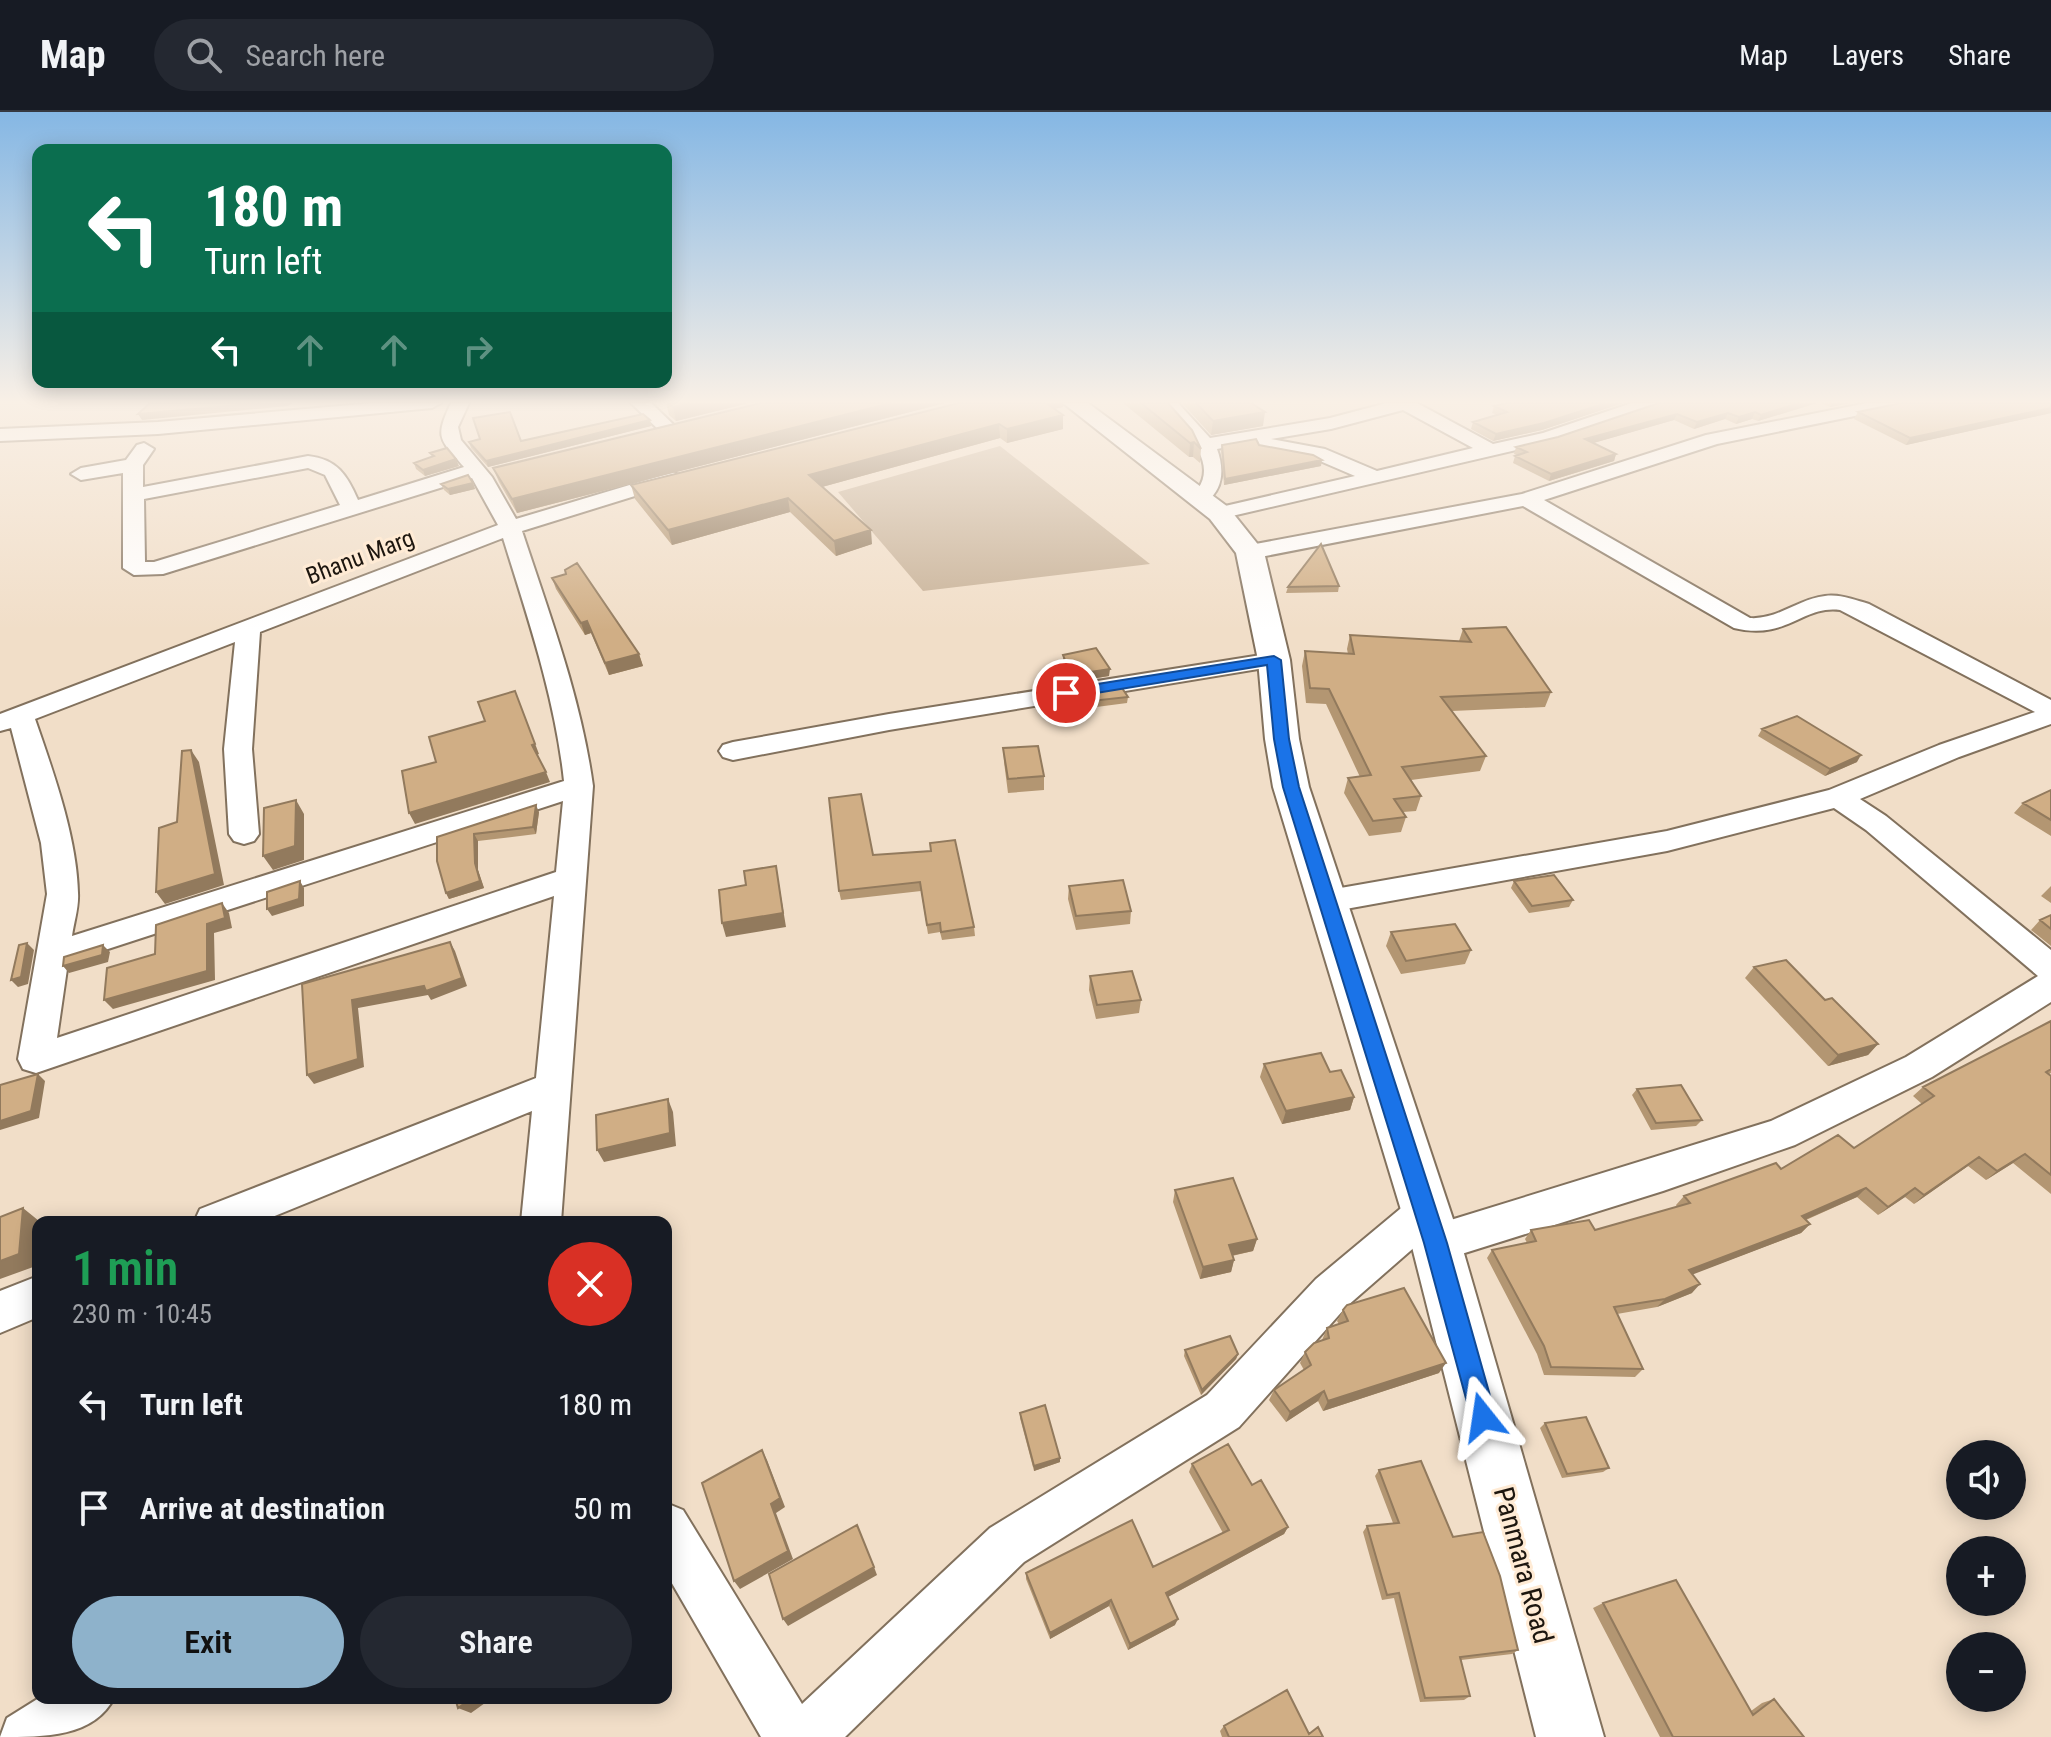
<!DOCTYPE html>
<html lang="en">
<head>
<meta charset="utf-8">
<style>
  :root { --surface:#171b24; --page:#242831; --text:#f1f3f6; --muted:#9ea1a6; --line:#363941; --accent:#8eb2cb }
  body { margin:0; font-family:"Roboto Condensed",sans-serif; background:var(--page); color:var(--text); height:100vh; display:flex; flex-direction:column; font-size:30px; white-space:nowrap }
  * { box-sizing:border-box; margin:0 }
  p { font-size:26px; color:var(--muted) }
  .icon { flex:none; width:44px; height:44px; fill:none; stroke:currentColor; stroke-width:2; stroke-linecap:round; stroke-linejoin:round }
  .map { position:relative; flex:1; overflow:hidden }
  .side { position:absolute; left:32px; top:1104px; width:640px; height:488px; display:flex; flex-direction:column; background:var(--surface); border-radius:16px; box-shadow:0 4px 20px #0003 }
  .side>* { flex:none }
  .hud { position:absolute; left:32px; top:32px; width:640px; height:244px; border-radius:16px; box-shadow:0 4px 20px #0003; background:#0b6e4f; color:#fff; overflow:hidden }
  .fabs { position:absolute; left:1946px; top:1328px; display:grid; gap:16px }
  .fabs a { display:grid; place-items:center; width:80px; height:80px; border-radius:50%; background:var(--surface); box-shadow:0 4px 20px #0003; font-size:40px }
  .pin { position:absolute; display:grid; place-items:center; width:68px; height:68px; color:#fff; margin:-34px; border:4px solid #fff; border-radius:50%; box-shadow:0 2px 8px #0007 }
  .me { position:absolute; width:88px; margin:-44px; rotate:345deg; stroke-linejoin:round; filter:drop-shadow(0 0 6px #0008) }
  .turn { display:flex; align-items:center; gap:28px; height:168px; padding:0 40px; font-size:36px }
  .turn .icon { width:104px; height:104px; stroke-width:2.5 }
  .turn b { display:block; font-size:56px; line-height:68px }
  .lanes { display:flex; align-items:center; height:76px; padding:0 40px; background:#0003; justify-content:center; gap:40px; direction:ltr }
  .lanes .off { opacity:.35 }
  .round { display:grid; place-items:center; flex:none; width:84px; height:84px; border-radius:42px; background:var(--page) }
  .overview { display:flex; align-items:center; justify-content:space-between; height:136px; padding:0 40px }
  h1 { font-size:48px; font-weight:600; line-height:60px; color:#1e9e55 }
  .primary-button { display:flex; gap:16px; margin-top:auto; padding:16px 40px }
  .primary-button a { flex:1; height:92px; border-radius:48px; background:var(--accent); color:#111; font-size:32px; font-weight:600; line-height:92px; text-align:center }
  .primary-button a+a { background:var(--page); color:var(--text) }
  ul { padding:0; list-style:none }
  li { display:flex; align-items:center; gap:24px; height:104px; padding:0 40px }
  li div { flex:1 }
  li b { display:block; font-size:30px }
  li em { font-style:normal }
  header { display:flex; align-items:center; gap:48px; box-sizing:border-box; height:112px; padding:0 40px; background:var(--surface); border-bottom:2px solid var(--line) }
  header strong { font-size:38px }
  nav { display:flex; gap:44px; margin-inline-start:auto; font-size:28px }
  .search { width:560px; height:72px; background:var(--page); display:flex; align-items:center; gap:20px; box-sizing:border-box; padding:0 28px; border-radius:44px; color:var(--muted); font-size:30px }
  .map>svg:first-child { display:block }
</style>
</head>
<body>
<header>
<strong>Map</strong>
<div class="search"><svg class="icon" aria-label="search" viewBox="0 0 24 24"><circle cx="10" cy="10" r="6"/><path d="M15 15l6 6"/></svg>Search here</div>
<nav><a>Map</a><a>Layers</a><a>Share</a></nav>
</header>
<div class="map">
<svg width="2051" height="1625" viewBox="0 0 2051 1625">
  <rect width="100%" height="100%" fill="#f1dec8"/>
  <path fill="#c7b197" d="M1000 334 1150 452 923 479 838 380Z"/>
  <g fill="none" stroke-linecap="round" stroke-linejoin="round">
    <g stroke="#82715d" stroke-width="4">
      <path id="minor" d="M374 291H441L432 296 158 322 0 329V317L158 310Z
        M451 291H469L458 315 461 328 492 365 516 407 673 360 683 366 680 370 522 419C550 504 581 586 593 674L561 1110H521L532 999 260 1110H194L200 1097 536 966 554 784 36 961 23 957 18 947 47 782 41 731 11 616 0 619V602L498 413 472 366 163 462 134 463 123 456V361L81 368 71 362 81 356 126 348 137 333 144 331 154 337 143 353V375L308 344C337 347 347 363 358 388L464 355C440 327 434 327 451 291ZM308 356 325 363 340 393 154 450H145L144 387ZM503 426C528 507 555 585 564 669L72 824C74 810 79 795 78 781 77 726 53 659 35 607L235 530 224 637 229 722 234 729 244 732 254 729 259 722 252 637 260 520ZM563 689 556 760 57 926 68 850Z
        M631 291H651L678 317 676 321H662Z
        M1159 291H1178L1210 326 1330 306 1387 291H1417L1493 332 1543 321 1632 291H1658L1655 295 1555 329 1219 407 1212 405 1209 401 1212 397 1355 364 1313 346 1259 336 1258 329 1217 337C1224 356 1224 377 1206 390H1192L1189 386C1191 383 1195 381 1198 377 1220 345 1176 313 1159 291ZM1403 298 1473 336 1377 359 1325 337 1271 327 1331 317Z
        M1867 291H1903L1894 296 1717 332 1544 388 1750 506C1777 508 1798 487 1825 484 1840 482 1855 488 1869 492L2051 588V612L1959 645 1860 687 1886 704 2051 838V890L1932 965 1795 1033 1663 1079 1436 1150 1422 1144 1417 1133 1346 1195 1239 1315 1024 1450 845 1625H761L666 1461V1391L683 1398 802 1592 990 1416 1207 1283 1316 1167 1412 1087 1426 1082 1440 1087 1446 1100 1441 1111 1771 1009 1906 945 2038 864 1866 718 1834 696 1667 739 1329 800 1318 797 1313 789 1318 781 1329 778 1667 719 1829 678 1939 633 2035 600 1840 498C1802 493 1787 529 1734 516L1523 394 1250 447 1239 440 1250 433 1522 382 1706 323Z
        M1274 541 1283 543 1286 548 1283 553 889 618 733 648 723 645 719 639 723 633 733 630 889 602Z
        M38 1164V1205L0 1221V1179Z
        M39 1586H114C94 1625 45 1625 0 1625L7 1606Z"/>
    </g>
    <g stroke="#82715d" stroke-width="4">
      <path id="tertiary" d="M1063 291H1088L1228 395 1264 440 1290 548 1299 627 1309 675 1461 1131 1604 1625H1536L1411 1131 1273 675 1265 627 1258 548 1236 441 1210 407Z"/>
    </g>
    <use href="#minor" fill="#fff" fill-rule="evenodd"/>
    <use href="#tertiary" fill="#fff" fill-rule="evenodd"/>
  </g>
  <path fill="#b39672" d="M666 291H749L676 309 669 303Z
    M761 291H945L517 401 499 370 493 356Z
    M959 291H1063V295L1054 297 1063 317 1007 331 1000 326 822 375 872 432 836 444 790 400 672 433 635 387 631 373Z
    M1123 291H1168L1201 337 1200 351 1193 345H1189Z
    M1182 291H1251L1263 314 1211 323Z
    M1507 291H1623L1542 318 1493 329 1471 317 1473 310 1497 303 1492 301 1494 294Z
    M1659 291H1817L1758 309 1752 307 1736 312 1725 307 1694 317 1674 308 1593 331 1616 342 1614 349 1549 369 1513 351 1515 344 1517 343 1514 342 1516 335 1558 325Z
    M1821 291H1852L1830 295Z
    M2051 291V301L1906 333 1854 307 1858 300 1898 292Z
    M650 308 651 314 488 355 471 336 469 330 521 329Z
    M1222 333H1259L1321 354 1224 373 1221 339Z
    M430 341 459 354 425 364 416 357 414 351 432 345Z
    M473 371 475 377 450 383 444 378 441 372Z
    M552 466 639 542 643 554 609 563 591 521 585 523 556 477Z
    M1339 474 1338 480 1286 481 1288 475Z
    M1463 517 1551 580 1545 595 1452 599 1486 644 1480 659 1411 668 1421 684 1416 699 1403 700 1406 705 1401 720 1369 724 1344 681 1348 666 1360 665 1326 592 1306 591 1302 554 1305 539 1348 542 1347 537 1350 523 1459 529Z
    M1063 543 1109 564 1071 570 1063 549Z
    M1079 583 1128 585 1127 591 1081 597 1079 590Z
    M1762 617 1857 650 1825 664 1758 624Z
    M1003 636 1044 664V678L1008 681 1004 650Z
    M2051 678V724L2014 701 2023 691Z
    M539 700 536 722 478 729V758L484 776 449 787 446 781 437 725Z
    M931 739 974 815 975 824 942 828 940 820 928 822 921 779 841 788 839 779 873 743Z
    M1514 769 1573 788 1569 795 1529 801 1511 776Z
    M1069 774 1131 799 1130 812 1076 818 1068 787Z
    M2051 774V791L2041 784Z
    M2051 803V834L2031 818 2040 808Z
    M1391 820 1471 838 1465 852 1401 862 1386 834Z
    M1754 855 1825 888 1878 932 1868 943 1828 954 1745 866Z
    M1090 864 1141 888 1139 901 1096 907 1089 878Z
    M2051 909V961L2049 962 2051 964V1082L2013 1051 1986 1068 1968 1054 1914 1092 1905 1085 1878 1103 1857 1085 1806 1108 1810 1112 1801 1121 1692 1162V1181L1657 1195 1617 1202 1643 1257 1635 1265 1544 1263 1537 1242 1487 1146 1492 1138 1527 1131 1525 1127 1531 1118H1595L1677 1095 1676 1093 1684 1084 1854 1036 1922 992 1913 984 1923 975Z
    M1264 952 1330 960 1354 985 1350 998 1282 1012 1260 965Z
    M1637 977 1702 1008 1696 1014 1651 1018 1632 983Z
    M1175 1078 1257 1127 1253 1139 1232 1144 1234 1148 1231 1160 1200 1167 1173 1090Z
    M1343 1198 1439 1261 1323 1299 1318 1289 1286 1310 1269 1288 1274 1278 1304 1258 1300 1251 1305 1240 1322 1228 1327 1216 1339 1212 1337 1209Z
    M1185 1238 1238 1242 1236 1247 1201 1283 1184 1244Z
    M1020 1301 1060 1346V1350L1034 1359 1020 1306Z
    M1545 1311 1609 1356 1603 1360 1562 1366 1540 1316Z
    M1192 1352 1252 1373 1288 1415 1284 1422 1168 1485 1175 1513 1128 1538 1109 1494 1050 1527 1026 1467V1461L1153 1455 1223 1421 1189 1360Z
    M1379 1358 1453 1425 1518 1538 1512 1542 1461 1548 1470 1584 1464 1588 1420 1590 1394 1486 1382 1488 1363 1420 1367 1414 1393 1411 1375 1364Z
    M1603 1491 1751 1599 1762 1591 1774 1587 1804 1625H1660L1593 1496Z
    M1224 1614 1309 1622 1323 1625H1222L1220 1619Z"/>
  <path fill="#927a5d" d="M261 291H292L288 294 142 308 138 302Z
    M690 291H749L676 309 673 295Z
    M891 291H945L517 401 512 387Z
    M1039 291H1063V295L1039 300Z
    M1606 291H1623L1542 318 1493 329 1496 322Z
    M1799 291H1817L1758 309 1761 303Z
    M1832 291H1852L1830 295Z
    M2051 296V301L1906 333 1910 326Z
    M1265 300 1263 314 1211 323 1213 309Z
    M1755 300 1752 307 1736 312 1739 305Z
    M1728 301 1725 307 1694 317 1697 310Z
    M1677 302 1674 308 1583 334 1585 327Z
    M1063 303V317L1007 331V317Z
    M650 308 651 314 488 355 486 349Z
    M999 312 1000 326 811 378 809 363Z
    M1194 330 1193 345H1189L1190 331Z
    M1616 342 1614 349 1549 369 1551 362Z
    M456 347 459 354 425 364 423 358Z
    M1322 348 1321 354 1224 373 1225 367Z
    M473 371 475 377 450 383 448 377Z
    M788 386 790 400 672 433 668 418Z
    M871 418 872 432 836 444 834 429Z
    M587 509 591 521 585 523 581 511Z
    M639 542 643 554 609 563 605 551Z
    M1110 557 1109 564 1071 570V563Z
    M515 579 539 642 536 643 532 633Z
    M191 638 199 650 224 773 165 792 156 780 215 762Z
    M1861 643 1857 650 1825 664 1830 657Z
    M546 660 550 670 415 712 409 701Z
    M296 688 304 702V748L273 758 263 744Z
    M536 693 539 700 536 722 533 715Z
    M474 722 478 729V758L484 776 449 787 446 781Z
    M776 754 786 815 726 825 722 811Z
    M300 769 304 776V794L272 804 267 797Z
    M222 791 229 801 232 816 214 821 215 868 113 897 104 888 207 812Z
    M450 830 455 839 467 874 431 888 428 883 358 896 364 955 314 972 307 963 352 888Z
    M27 831 34 838 28 872 18 875 11 868Z
    M103 833 110 840 108 850 69 861 63 854Z
    M1878 932 1868 943 1828 954 1838 943Z
    M38 962 45 969 39 1006 0 1018V1009Z
    M1354 985 1350 998 1282 1012 1286 999Z
    M668 987 673 1000 676 1034 604 1050 597 1038Z
    M2025 1042 2013 1051 1986 1068 1997 1059Z
    M1979 1045 1968 1054 1914 1092 1924 1083Z
    M1866 1076 1857 1085 1793 1113 1802 1104Z
    M1915 1076 1905 1085 1878 1103 1888 1095Z
    M23 1096 39 1109 36 1154 0 1167V1149Z
    M1810 1112 1801 1121 1681 1167 1689 1158Z
    M1257 1127 1253 1139 1225 1145 1229 1133Z
    M1234 1148 1231 1160 1200 1167 1203 1155Z
    M1700 1172 1692 1181 1657 1195 1665 1187Z
    M1238 1242 1236 1247 1201 1283 1202 1278Z
    M1446 1251 1439 1261 1323 1299 1328 1289Z
    M1324 1279 1318 1289 1286 1310 1290 1300Z
    M762 1338 767 1348 785 1395 776 1401 793 1447 740 1477 734 1469 771 1392Z
    M1060 1346V1350L1034 1359V1354Z
    M1288 1415 1284 1422 1164 1487 1166 1481Z
    M874 1455 877 1463 788 1514 783 1507Z
    M1111 1488 1109 1494 1050 1527V1521Z
    M1178 1507 1175 1513 1128 1538 1130 1532Z
    M472 1586H492L471 1601 458 1596Z"/>
  <path fill="#d0ae85" stroke="#927a5d" stroke-width="2" d="M150 291H261L138 302Z
    M668 291H690L673 295Z
    M761 291H891L512 387 493 356Z
    M959 291H1046L1063 303 1007 317 999 312 809 363 871 418 834 429 788 386 668 418 631 373Z
    M1141 291H1168L1192 318 1201 337 1194 330 1190 331Z
    M1196 291H1251L1265 300 1213 309Z
    M1507 291H1606L1544 311 1496 322 1473 310 1507 300 1494 294Z
    M1659 291H1799L1761 303 1755 300 1739 305 1728 301 1697 310 1677 302 1585 327 1616 342 1551 362 1515 344 1527 340 1516 335 1558 325Z
    M1901 291H2051V296L1910 326 1858 300Z
    M510 300 521 329 643 302 650 308 486 349 469 330 480 327 473 306Z
    M1256 327 1259 333 1313 343 1322 348 1225 367 1222 333Z
    M447 336 456 347 423 358 414 351 434 344 430 341Z
    M468 363 473 371 448 377 441 372Z
    M1321 432 1339 474 1288 475Z
    M577 451 639 542 605 551 587 509 581 511 552 466 566 462 565 458Z
    M1506 515 1551 580 1441 585 1486 644 1402 655 1421 684 1394 687 1406 705 1373 709 1348 666 1371 663 1329 577 1310 576 1305 539 1354 542 1350 523 1471 530 1463 517Z
    M1096 536 1110 557 1071 563 1063 543Z
    M1122 576 1128 585 1082 590 1079 583Z
    M515 579 535 632 532 633 546 660 409 701 402 659 436 650 429 625 485 609 478 590Z
    M1797 604 1861 643 1830 657 1762 617Z
    M1038 634 1044 664 1008 667 1003 636Z
    M191 638 215 762 156 780 159 716 177 710 182 639Z
    M2051 678V708L2023 691Z
    M861 682 873 743 931 739 930 731 955 728 974 815 941 820 940 811 927 813 920 770 839 779 829 686Z
    M296 688 295 734 263 744 264 696Z
    M536 693 533 715 474 722 475 751 480 769 446 781 437 749V725Z
    M776 754 783 801 722 811 719 778 746 773 744 759Z
    M1554 763 1573 788 1532 794 1514 769Z
    M1123 768 1131 799 1076 804 1069 774Z
    M300 769 299 787 267 797V780Z
    M222 791 225 806 207 812V859L104 888 107 856 155 842 156 813Z
    M2051 803V817L2040 808Z
    M1455 812 1471 838 1406 849 1391 820Z
    M450 830 462 866 426 879 424 874 352 888 358 947 307 963 302 872Z
    M27 831 21 865 11 868 19 833Z
    M103 833 102 843 63 854 64 845Z
    M1786 848 1825 888 1832 886 1878 932 1838 943 1754 855Z
    M1132 859 1141 888 1097 893 1090 864Z
    M2051 909V957L2046 960 2051 964V1063L2025 1042 1997 1059 1979 1045 1924 1083 1915 1076 1888 1095 1866 1076 1802 1104 1810 1112 1689 1158 1700 1172 1665 1187 1614 1195 1643 1257 1551 1255 1544 1234 1492 1138 1536 1129 1531 1118 1589 1108 1595 1118 1690 1091 1684 1084 1776 1051 1781 1057 1838 1023 1854 1036 1934 984 1923 975Z
    M1321 941 1330 960 1341 958 1354 985 1286 999 1264 952Z
    M38 962 31 999 0 1009V973Z
    M1681 973 1702 1008 1656 1011 1637 977Z
    M668 987 670 1021 597 1038 596 1003Z
    M1233 1066 1257 1127 1229 1133 1234 1148 1203 1155 1175 1078Z
    M23 1096 19 1142 0 1149V1105Z
    M1404 1176 1446 1251 1328 1289 1324 1279 1290 1300 1274 1278 1311 1253 1305 1240 1314 1231 1329 1226 1327 1216 1348 1209 1343 1198 1347 1193Z
    M1230 1224 1238 1242 1202 1278 1185 1238Z
    M1045 1293 1060 1346 1034 1354 1020 1301Z
    M1586 1305 1609 1356 1567 1362 1545 1311Z
    M1228 1332 1252 1373 1261 1368 1288 1415 1166 1481 1178 1507 1130 1532 1111 1488 1050 1521 1026 1461 1132 1408 1153 1455 1229 1418 1192 1352Z
    M762 1338 780 1386 771 1392 788 1439 734 1469 702 1371Z
    M1421 1349 1453 1425 1483 1420 1500 1464 1518 1538 1460 1545 1470 1584 1425 1586 1399 1481 1387 1483 1367 1414 1399 1411 1379 1358Z
    M857 1413 874 1455 783 1507 769 1462Z
    M1676 1468 1753 1603 1774 1587 1804 1625H1673L1603 1491Z
    M1287 1578 1309 1622 1318 1615 1323 1625H1229L1224 1614Z
    M455 1586H472L458 1596Z"/>
  <linearGradient id="sky" x2="0" y2="1"><stop stop-color="#85b7e4"/><stop offset="0.56" stop-color="#f9f0e6"/><stop offset="1" stop-color="#f9f0e6" stop-opacity="0"/></linearGradient>
  <rect width="2051" height="518" fill="url(#sky)"/>
  <path fill="#1a73e8" stroke="#114b97" stroke-width="2" d="M1274 544 1281 548 1289 627 1299 675 1447 1131 1496 1305 1492 1314 1483 1318 1474 1314 1471 1305 1424 1131 1283 675 1274 627 1267 553 1066 586 1059 581 1066 577Z"/>
  <g text-anchor="middle" stroke-width="6" stroke-linejoin="round" paint-order="stroke">
    <g font-size="24" fill="#1d160f" stroke="#ffebd5">
      <text transform="translate(360 445) rotate(-21)" y="8">Bhanu Marg</text>
    </g>
    <g font-size="28" fill="#1d160f" stroke="#ffebd5">
      <text transform="translate(1524 1453) rotate(75)" y="10">Panmara Road</text>
    </g>
  </g>
</svg>
<div class="fabs">
<a><svg class="icon" aria-label="sound" viewBox="0 0 24 24"><path d="M4 9h4l5-4v14l-5-4H4zM17 9q2 3 0 6"/></svg></a>
<a>+</a>
<a>−</a>
</div>
<div class="pin" style="left:1066px;top:581px;background:#d93025"><svg class="icon" aria-label="arrive" viewBox="0 0 24 24"><path d="M6 21V4h12l-3 4 3 4H6"/></svg></div>
<svg class="me" style="left:1483px;top:1305px" viewBox="-20 -20 40 40"><path d="M0-17L14 15 0 8-14 15z" fill="#1a73e8" stroke="#fff" stroke-width="4"/></svg>
<div class="hud">
<div class="turn"><svg class="icon" aria-label="left" viewBox="0 0 24 24"><path d="M17 20v-9H6M10 6l-5 5 5 5"/></svg><div><b>180 m</b>Turn left</div></div>
<div class="lanes"><svg class="icon" aria-label="left" viewBox="0 0 24 24"><path d="M17 20v-9H6M10 6l-5 5 5 5"/></svg><svg class="icon off" aria-label="ahead" viewBox="0 0 24 24"><path d="M12 20V5M6 11l6-6 6 6"/></svg><svg class="icon off" aria-label="ahead" viewBox="0 0 24 24"><path d="M12 20V5M6 11l6-6 6 6"/></svg><svg class="icon off" aria-label="right" viewBox="0 0 24 24"><path d="M7 20v-9h11M14 6l5 5-5 5"/></svg></div>
</div>
<section class="side">
<div class="overview"><div><h1>1 min</h1><p>230 m · 10:45</p></div><a class="round" style="background:#d93025;color:#fff"><svg class="icon" aria-label="close" viewBox="0 0 24 24"><path d="M6 6l12 12M18 6L6 18"/></svg></a></div>
<ul>
<li><svg class="icon" aria-label="left" viewBox="0 0 24 24"><path d="M17 20v-9H6M10 6l-5 5 5 5"/></svg><div><b>Turn left</b></div><em>180 m</em></li>
<li><svg class="icon" aria-label="arrive" viewBox="0 0 24 24"><path d="M6 21V4h12l-3 4 3 4H6"/></svg><div><b>Arrive at destination</b></div><em>50 m</em></li>
</ul>
<div class="primary-button"><a>Exit</a><a>Share</a></div>
</section>
</div>
</body>
</html>
